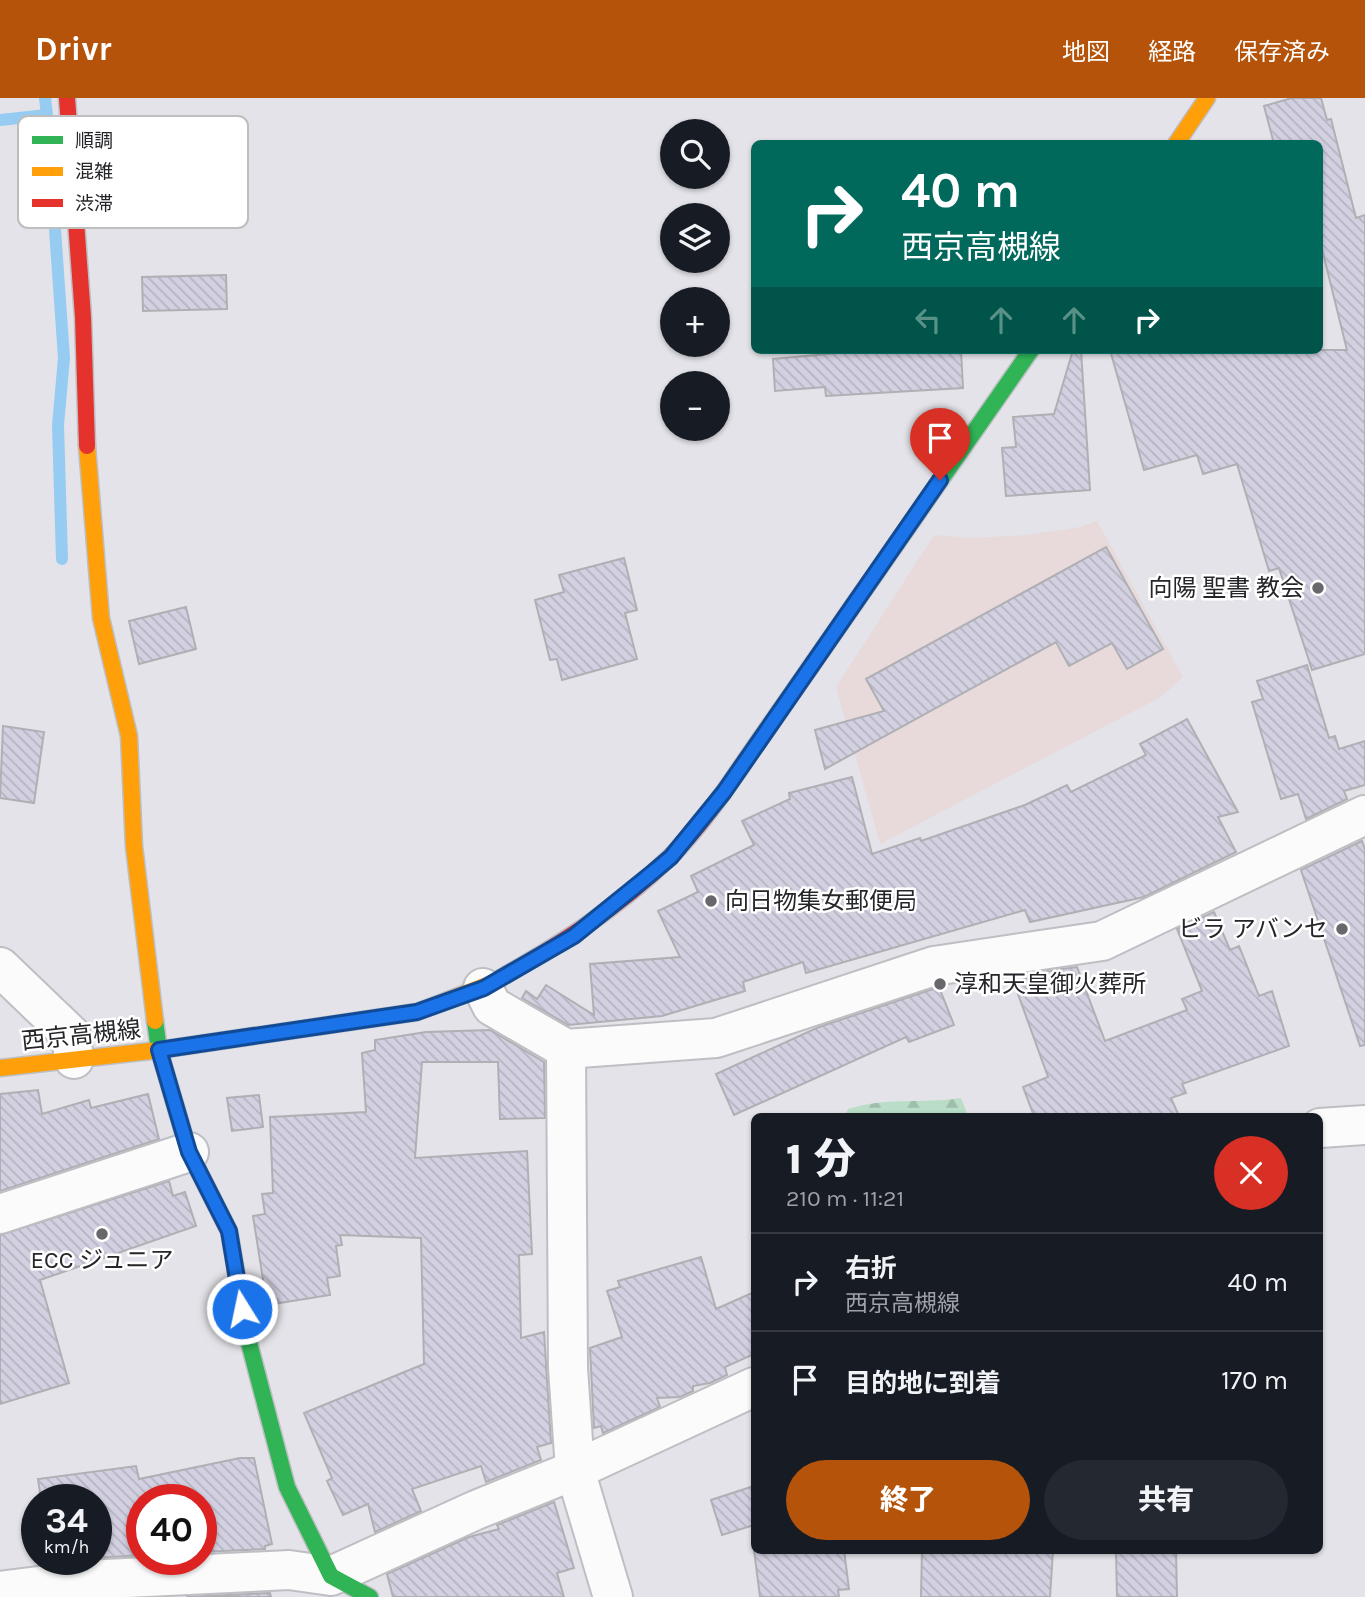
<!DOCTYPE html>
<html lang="ja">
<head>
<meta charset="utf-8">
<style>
  :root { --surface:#171b24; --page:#242831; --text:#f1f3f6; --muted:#9ea1a6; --line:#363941; --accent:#b45309 }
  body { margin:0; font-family:Karla,"Noto Sans JP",sans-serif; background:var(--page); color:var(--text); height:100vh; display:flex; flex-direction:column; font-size:26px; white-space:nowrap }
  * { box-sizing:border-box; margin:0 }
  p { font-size:23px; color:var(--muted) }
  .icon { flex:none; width:38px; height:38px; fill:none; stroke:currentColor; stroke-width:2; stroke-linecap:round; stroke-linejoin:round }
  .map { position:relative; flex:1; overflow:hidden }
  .sheet { position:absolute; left:751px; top:1015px; width:572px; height:441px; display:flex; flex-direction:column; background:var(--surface); border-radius:10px; box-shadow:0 2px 5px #0004 }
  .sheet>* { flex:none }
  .hud { position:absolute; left:751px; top:42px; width:572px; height:214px; border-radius:10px; box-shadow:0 2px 5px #0004; background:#00695c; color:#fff; overflow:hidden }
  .tools { position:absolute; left:660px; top:21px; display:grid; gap:14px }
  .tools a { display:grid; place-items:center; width:70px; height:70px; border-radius:50%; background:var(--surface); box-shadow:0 2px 5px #0004; font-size:35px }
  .speed { position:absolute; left:21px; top:1386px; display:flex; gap:14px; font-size:35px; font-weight:700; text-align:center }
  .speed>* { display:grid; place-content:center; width:91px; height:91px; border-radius:50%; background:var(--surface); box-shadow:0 2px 5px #0004; line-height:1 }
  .speed small { font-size:18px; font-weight:400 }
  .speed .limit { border:10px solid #d22; background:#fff; color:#111 }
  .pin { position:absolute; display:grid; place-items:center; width:60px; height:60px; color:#fff; margin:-72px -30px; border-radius:50% 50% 50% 0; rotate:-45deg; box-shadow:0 0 7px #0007 }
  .pin .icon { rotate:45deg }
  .me { position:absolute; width:77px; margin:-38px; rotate:350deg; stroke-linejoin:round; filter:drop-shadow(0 0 5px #0008) }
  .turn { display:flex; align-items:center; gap:24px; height:147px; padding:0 35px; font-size:32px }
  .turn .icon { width:91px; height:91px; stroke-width:2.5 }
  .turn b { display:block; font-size:49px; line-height:60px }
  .lanes { display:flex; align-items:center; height:66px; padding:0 35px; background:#0003; justify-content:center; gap:35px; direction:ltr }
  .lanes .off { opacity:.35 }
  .round { display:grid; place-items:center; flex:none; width:74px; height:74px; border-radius:37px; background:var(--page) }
  .summary { display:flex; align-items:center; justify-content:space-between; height:119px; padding:0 35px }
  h1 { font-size:42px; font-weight:800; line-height:52px }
  .action { display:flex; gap:14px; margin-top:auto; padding:14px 35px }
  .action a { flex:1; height:80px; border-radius:42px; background:var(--accent); color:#fff; font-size:28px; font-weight:800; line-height:80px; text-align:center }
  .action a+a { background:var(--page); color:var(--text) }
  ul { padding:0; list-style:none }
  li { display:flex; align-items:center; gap:21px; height:98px; padding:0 35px; border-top:2px solid var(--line) }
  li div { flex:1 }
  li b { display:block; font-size:26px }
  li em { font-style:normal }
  header { display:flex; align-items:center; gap:42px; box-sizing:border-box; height:98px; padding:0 35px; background:var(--accent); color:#fff }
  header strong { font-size:33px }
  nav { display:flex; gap:38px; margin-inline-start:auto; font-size:24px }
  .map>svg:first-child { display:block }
</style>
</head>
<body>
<header>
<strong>Drivr</strong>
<nav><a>地図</a><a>経路</a><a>保存済み</a></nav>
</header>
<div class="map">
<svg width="1365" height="1499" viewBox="0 0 1365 1499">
  <defs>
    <pattern id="forest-firs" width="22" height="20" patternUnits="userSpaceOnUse" patternTransform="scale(1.75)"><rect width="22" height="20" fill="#b9ddc6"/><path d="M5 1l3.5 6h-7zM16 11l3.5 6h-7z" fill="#9fbeaa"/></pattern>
    <pattern id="building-back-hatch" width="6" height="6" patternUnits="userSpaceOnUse" patternTransform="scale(1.75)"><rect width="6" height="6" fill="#d3d1e1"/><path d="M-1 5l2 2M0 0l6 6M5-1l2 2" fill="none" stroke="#b5b3c1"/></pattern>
  </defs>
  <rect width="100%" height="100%" fill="#e3e3e9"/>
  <path fill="#e8dada" d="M1097 423 1183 579 1161 599 880 746 836 589 934 437 972 440 1026 437 1081 429Z"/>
  <path fill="url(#forest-firs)" d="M961 1000 968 1018H845L848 1011C886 999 923 1006 961 1000Z"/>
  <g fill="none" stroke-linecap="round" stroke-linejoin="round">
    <path stroke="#96ccf1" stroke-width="12" d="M47 17 64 260 58 327 62 461
      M0 22 47 17 45 0"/>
  </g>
  <path fill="url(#building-back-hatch)" stroke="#afafb4" stroke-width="2" d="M1292 0H1321L1327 22 1331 21 1356 120 1365 117V556L1312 572 1279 470 1269 473 1237 366 1203 376 1197 357 1144 372 1110 252H1347L1320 143V46H1274L1264 8Z
    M226 177 227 211 143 213 142 179Z
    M871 252H961L963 290 826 298 825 289 775 293 773 261Z
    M1073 252H1081L1090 392 1006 398 1002 350 1016 349 1013 319 1054 316Z
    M1106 449 1163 551 1127 571 1112 545 1069 568 1056 544 825 671 815 632 884 613 866 581Z
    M624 460 637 512 625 515 637 561 562 582 557 561 550 562 535 502 564 494 559 477Z
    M186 509 196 551 139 566 129 523Z
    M1307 567 1329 640 1335 638 1339 651 1365 643V687L1344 693 1347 701 1306 721 1298 696 1281 701 1252 604 1263 601 1257 583Z
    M1187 621 1238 714 1218 719 1236 754 1144 799 1030 824 1025 812 806 875 803 864 743 884 745 893 662 918 568 927 522 900 526 893 537 901 546 887 594 917 590 866 680 859 658 813 698 794 691 778 754 747 742 723 790 701 789 695 852 679 872 756 920 740 921 743 1025 707 1067 687 1071 694 1146 657 1140 646Z
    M3 628 44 634 34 705 0 700Z
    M1362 743 1365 752V947L1360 948 1301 772Z
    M1214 814 1230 852 1239 848 1259 898 1272 893 1289 948 1182 986 1186 995 1171 1000 1179 1018H1034L1023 989 1048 979 1014 885 1047 873 1077 869 1105 943 1187 912 1182 901 1202 893 1177 831Z
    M939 889 954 927 909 944 906 939 734 1017 716 976 819 929Z
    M490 932 544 964 545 1020 500 1021 498 964H422L415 1060 527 1053 532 1156 519 1157 521 1240 544 1234 551 1345 537 1349 541 1362 486 1384 481 1368 412 1391 421 1413 375 1434 368 1406 343 1417 327 1383 332 1380 304 1315 424 1266 421 1140 340 1137 342 1147 336 1148 340 1178 327 1180 330 1197 267 1207 253 1118 265 1116 262 1096 273 1095 270 1019 366 1014 362 955 375 952V942L426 934Z
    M38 992 42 1016 89 1002 91 1010 148 996 159 1041 0 1093V996Z
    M259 997 263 1029 232 1033 227 1000Z
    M169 1083 173 1098 185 1094 196 1128 40 1182 69 1285 0 1306V1137Z
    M701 1159 716 1211 754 1194V1256L725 1269 727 1277 710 1285 693 1288V1293L680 1299 657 1300 660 1309 603 1335 601 1328 594 1330 590 1250 622 1239 607 1193 620 1189 618 1183Z
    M240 1360H254L272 1446 265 1448V1451L201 1454V1402H142V1457L96 1460V1402H41L38 1381 136 1368 139 1381Z
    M754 1388V1427L722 1437 711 1402Z
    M554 1404 574 1470 557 1475 564 1499H393L387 1476 469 1439 499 1431 497 1427Z
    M754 1452H844L849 1491 838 1492 839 1499H760Z
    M922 1452H1053L1050 1499H921Z
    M1116 1452H1176L1177 1499H1117Z
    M270 1495 271 1499H186Z"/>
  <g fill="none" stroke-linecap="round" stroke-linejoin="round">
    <g stroke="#bebfc3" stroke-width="42">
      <path id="street" d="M0 869 71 937 74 961
        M483 890 492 908 566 951 716 940 934 868 1102 843 1365 717
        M566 951 568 1270 575 1372 613 1499
        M1320 1030 1365 1027
        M0 1116 189 1054
        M0 1493 86 1482 289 1472 331 1478 476 1412 575 1372 754 1289"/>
    </g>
    <g stroke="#bebfc3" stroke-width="19">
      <path id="fast" d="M761 640 1031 252
        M155 923 159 952 189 1054 229 1133 247 1237 287 1389 331 1478 370 1499"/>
    </g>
    <g stroke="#bebfc3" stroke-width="19">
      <path id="slow" d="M1176 46 1207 0
        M87 348 101 520 129 638 134 748 155 923
        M0 970 159 952 417 914 492 885"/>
    </g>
    <g stroke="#bebfc3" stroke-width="19">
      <path id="jam" d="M67 0 83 219 87 348
        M492 885C555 849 618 811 670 759 705 725 733 680 761 640"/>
    </g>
    <use href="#street" stroke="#fbfbfc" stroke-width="38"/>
    <use href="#fast" stroke="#30b455" stroke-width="16"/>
    <use href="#slow" stroke="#ff9f0a" stroke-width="16"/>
    <use href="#jam" stroke="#e5322d" stroke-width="16"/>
  </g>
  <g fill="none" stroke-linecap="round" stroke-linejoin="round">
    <g stroke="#114b97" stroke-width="18">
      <path id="route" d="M242 1211 229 1133 189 1054 159 952 417 914 484 890 574 838 652 775 671 759 724 694 940 382"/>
    </g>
    <use href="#route" stroke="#1a73e8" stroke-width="12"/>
  </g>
  <g fill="#68686c" stroke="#fff" stroke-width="2.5">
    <circle cx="1318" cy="490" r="7"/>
    <circle cx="711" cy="803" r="7"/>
    <circle cx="1342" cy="831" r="7"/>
    <circle cx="940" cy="886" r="7"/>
    <circle cx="102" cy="1136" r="7"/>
  </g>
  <g text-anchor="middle" stroke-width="5" stroke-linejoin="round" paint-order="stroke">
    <g font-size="24" fill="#252629" stroke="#fff" text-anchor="end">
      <text x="1304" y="498">向陽 聖書 教会</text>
      <text x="725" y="811" text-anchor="start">向日物集女郵便局</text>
      <text x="1328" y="839">ビラ アバンセ</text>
      <text x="954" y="894" text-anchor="start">淳和天皇御火葬所</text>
      <text x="102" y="1170" text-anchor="middle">ECC ジュニア</text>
    </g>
    <g font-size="24" fill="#252629" stroke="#fff">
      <text transform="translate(81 937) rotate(-6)" y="8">西京高槻線</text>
    </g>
  </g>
  <rect x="18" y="18" width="230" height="112" rx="10" fill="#fff" stroke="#bebebf" stroke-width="2"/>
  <rect x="32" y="38" width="31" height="8" fill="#30b455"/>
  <rect x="32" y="69" width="31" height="9" fill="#ff9f0a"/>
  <rect x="32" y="101" width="31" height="8" fill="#e5322d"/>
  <g font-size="19" fill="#252629">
    <text x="75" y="49">順調</text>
    <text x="75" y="80">混雑</text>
    <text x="75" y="112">渋滞</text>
  </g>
</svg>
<div class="tools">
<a><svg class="icon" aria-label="search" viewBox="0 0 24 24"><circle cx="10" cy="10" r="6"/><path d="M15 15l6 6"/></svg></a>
<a><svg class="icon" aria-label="layers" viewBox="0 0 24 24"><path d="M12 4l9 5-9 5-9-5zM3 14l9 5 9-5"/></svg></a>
<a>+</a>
<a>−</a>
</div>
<div class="speed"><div>34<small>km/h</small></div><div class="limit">40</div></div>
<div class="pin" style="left:940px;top:382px;background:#d93025"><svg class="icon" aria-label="arrive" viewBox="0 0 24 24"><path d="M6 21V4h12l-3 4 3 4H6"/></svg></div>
<svg class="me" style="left:242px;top:1211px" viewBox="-20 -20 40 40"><circle r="17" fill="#1a73e8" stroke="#fff" stroke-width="3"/><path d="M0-11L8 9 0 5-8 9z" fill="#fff"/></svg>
<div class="hud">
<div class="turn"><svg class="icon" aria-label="right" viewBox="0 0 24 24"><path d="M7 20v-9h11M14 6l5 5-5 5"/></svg><div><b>40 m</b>西京高槻線</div></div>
<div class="lanes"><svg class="icon off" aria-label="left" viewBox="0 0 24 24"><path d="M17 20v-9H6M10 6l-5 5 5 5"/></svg><svg class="icon off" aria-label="ahead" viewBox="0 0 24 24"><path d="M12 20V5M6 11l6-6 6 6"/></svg><svg class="icon off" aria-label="ahead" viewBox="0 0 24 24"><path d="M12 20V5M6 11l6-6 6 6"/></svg><svg class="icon" aria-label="right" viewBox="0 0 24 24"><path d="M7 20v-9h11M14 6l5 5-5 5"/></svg></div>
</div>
<section class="sheet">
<div class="summary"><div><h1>1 分</h1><p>210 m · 11:21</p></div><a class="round" style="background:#d93025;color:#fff"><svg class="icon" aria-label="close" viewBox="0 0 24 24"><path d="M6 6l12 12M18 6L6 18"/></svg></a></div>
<ul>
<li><svg class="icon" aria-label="right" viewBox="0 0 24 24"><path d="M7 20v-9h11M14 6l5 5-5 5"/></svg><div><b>右折</b><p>西京高槻線</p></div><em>40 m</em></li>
<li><svg class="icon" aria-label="arrive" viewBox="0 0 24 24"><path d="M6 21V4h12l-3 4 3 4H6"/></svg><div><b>目的地に到着</b></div><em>170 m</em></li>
</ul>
<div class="action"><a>終了</a><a>共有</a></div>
</section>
</div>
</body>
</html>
